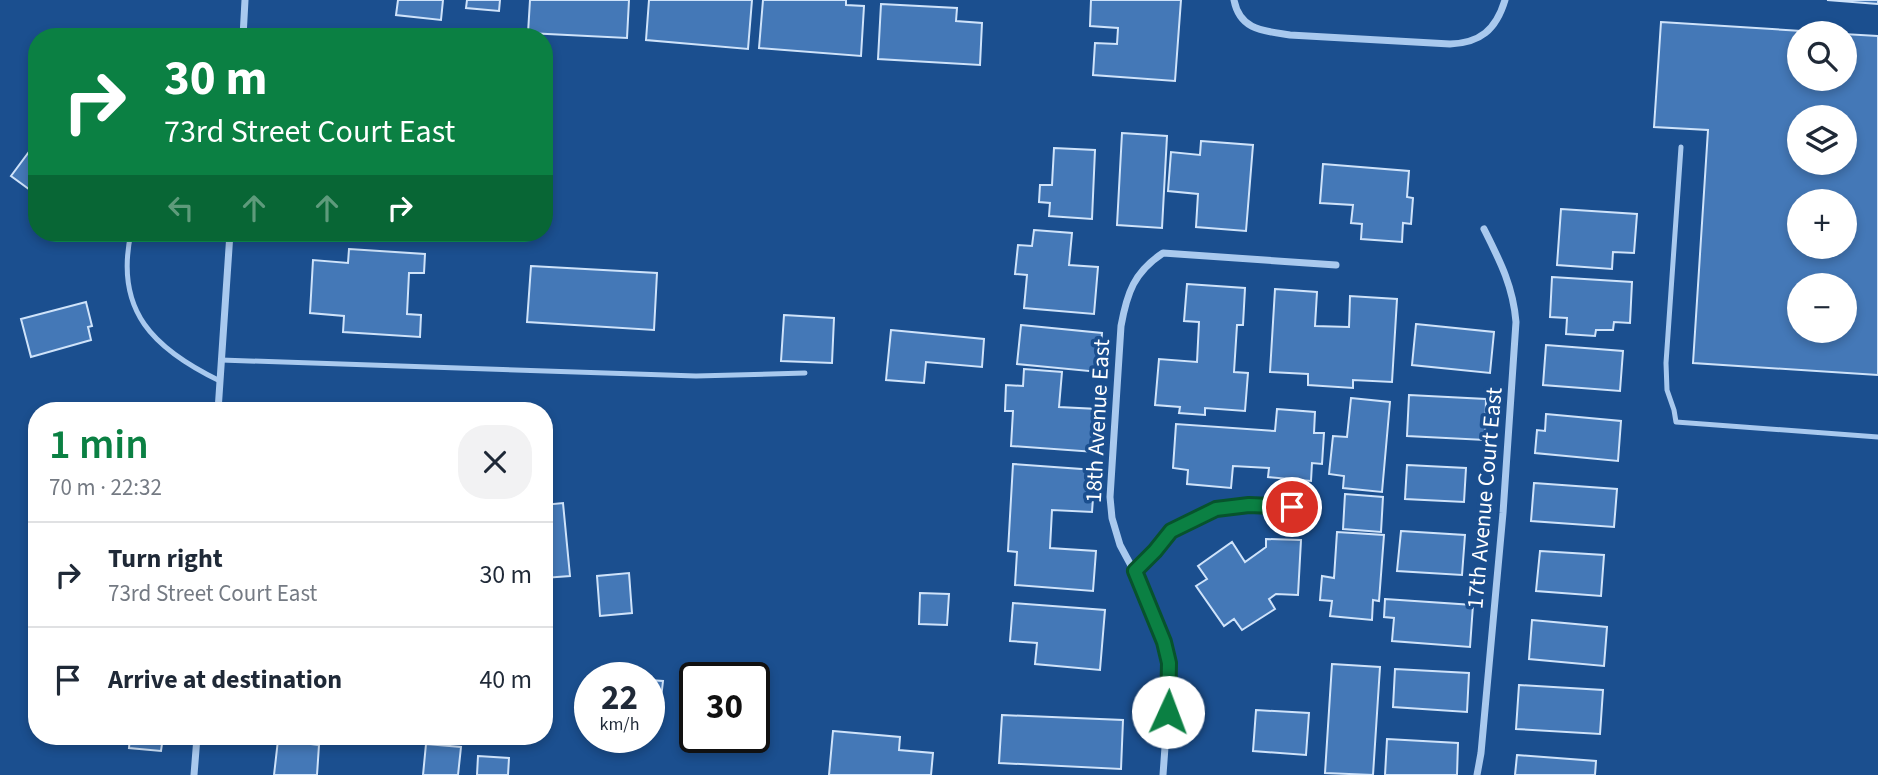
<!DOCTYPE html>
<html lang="en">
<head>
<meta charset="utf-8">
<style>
  :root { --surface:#fff; --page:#f2f2f3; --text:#1f2937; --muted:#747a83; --line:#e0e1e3; --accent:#0b8043 }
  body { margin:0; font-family:"Source Sans 3",sans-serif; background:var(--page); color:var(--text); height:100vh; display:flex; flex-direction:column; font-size:26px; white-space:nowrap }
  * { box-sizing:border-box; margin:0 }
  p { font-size:23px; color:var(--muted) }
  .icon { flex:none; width:38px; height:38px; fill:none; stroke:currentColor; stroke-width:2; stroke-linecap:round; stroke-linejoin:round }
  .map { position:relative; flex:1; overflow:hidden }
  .drawer { position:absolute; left:28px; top:402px; width:525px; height:343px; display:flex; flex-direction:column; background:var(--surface); border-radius:28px; box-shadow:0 4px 10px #0003 }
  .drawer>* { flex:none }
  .top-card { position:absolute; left:28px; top:28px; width:525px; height:214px; border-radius:28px; box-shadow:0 4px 10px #0003; background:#0b8043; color:#fff; overflow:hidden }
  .controls { position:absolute; left:1787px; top:21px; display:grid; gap:14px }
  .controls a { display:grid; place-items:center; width:70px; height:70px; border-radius:50%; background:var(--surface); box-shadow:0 4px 10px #0003; font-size:35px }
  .speed { position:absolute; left:574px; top:662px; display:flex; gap:14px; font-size:35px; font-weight:700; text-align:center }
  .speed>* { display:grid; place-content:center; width:91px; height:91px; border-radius:50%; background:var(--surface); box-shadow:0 4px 10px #0003; line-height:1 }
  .speed small { font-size:18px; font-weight:400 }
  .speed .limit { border:4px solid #111; border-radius:10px; background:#fff; color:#111 }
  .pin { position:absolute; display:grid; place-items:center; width:60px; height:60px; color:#fff; margin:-30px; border:4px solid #fff; border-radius:50%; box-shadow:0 2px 7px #0007 }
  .me { position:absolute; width:77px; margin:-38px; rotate:2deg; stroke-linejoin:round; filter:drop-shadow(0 0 5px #0008) }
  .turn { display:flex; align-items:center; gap:24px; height:147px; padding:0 21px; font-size:32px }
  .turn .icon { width:91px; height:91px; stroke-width:2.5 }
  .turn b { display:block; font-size:49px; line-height:60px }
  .lanes { display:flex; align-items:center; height:66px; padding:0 21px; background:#0003; justify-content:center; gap:35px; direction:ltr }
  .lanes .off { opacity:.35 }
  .round { display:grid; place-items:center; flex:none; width:74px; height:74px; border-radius:28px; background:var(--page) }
  .headline { display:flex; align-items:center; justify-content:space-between; height:119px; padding:0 21px }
  h1 { font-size:42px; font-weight:600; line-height:52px; color:var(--accent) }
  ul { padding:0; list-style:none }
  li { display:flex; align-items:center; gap:21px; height:105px; padding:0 21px; border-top:2px solid var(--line) }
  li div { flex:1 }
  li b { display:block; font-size:26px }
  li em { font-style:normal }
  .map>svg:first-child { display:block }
</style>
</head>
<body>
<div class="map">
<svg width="1878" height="775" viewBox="0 0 1878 775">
  <rect width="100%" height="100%" fill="#1b4f8f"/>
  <path fill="#4478b7" stroke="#cfe3fa" stroke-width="2" fill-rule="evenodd" d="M398 0H443L441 20 396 15Z
    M467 0H500L499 11 466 8Z
    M530 0H629L627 38 528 33Z
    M649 0H752L748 49 646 40Z
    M763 0H846V5L864 6 861 56 759 48Z
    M1091 0H1181L1175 81 1093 75 1095 43 1117 44 1118 28 1090 26Z
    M1827 0H1878V4Z
    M881 4 957 8 956 21 982 23 980 65 878 59Z
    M1661 22 1833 33H1799V79H1844V34L1878 36V375L1693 363 1708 130 1654 127ZM1799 117H1844V163H1799ZM1799 201H1844V247H1799ZM1799 285H1844V331H1799Z
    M1122 133 1167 136 1162 228 1117 225Z
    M37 141V195L11 176Z
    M1201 141 1253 145 1246 231 1196 227 1198 194 1168 191 1171 152 1200 155Z
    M1054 148 1095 150 1092 219 1049 216 1050 203 1039 202 1040 185H1052Z
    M1323 164 1409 171 1407 197 1413 198 1411 224 1403 223 1402 242 1361 239 1362 224 1351 223 1353 205 1320 203Z
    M1561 209 1637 214 1634 253 1613 252 1612 269 1557 265Z
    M1034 230 1072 233 1069 265 1098 267 1094 314 1024 308 1027 275 1015 274 1018 245 1032 246Z
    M349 249 425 254 424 273H409L407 314 421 315 420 337 343 332 344 316 310 313 313 260 348 263Z
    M531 266 657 273 654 330 527 322Z
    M1552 277 1632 282 1630 323 1614 322 1613 330H1596L1595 336 1566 334 1567 318 1550 317Z
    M1187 284 1245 288 1243 325H1237L1234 372 1248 373 1245 411 1205 408V415L1179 413 1180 407 1155 405 1159 359 1197 362 1199 322 1184 321Z
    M1275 289 1317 292 1315 326 1349 327 1350 296 1397 299 1392 382 1353 380V388L1308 385V374L1270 372Z
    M86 302 92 326 88 327 91 340 31 357 21 319Z
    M784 315 834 318 832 363 781 361Z
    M1416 324 1494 332 1490 373 1412 365Z
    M1021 325 1102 333 1099 372 1017 364Z
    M891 330 984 339 982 367 926 362 924 383 886 380Z
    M1546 345 1623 351 1620 391 1543 385Z
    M1024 369 1062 372 1059 407 1098 409 1095 452 1011 446 1013 411H1005L1006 385 1023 386Z
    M1409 395 1486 399 1485 440 1407 436Z
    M1351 398 1390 402 1382 492 1343 488 1344 476 1329 474 1333 436 1347 437Z
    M1277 409 1315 412 1314 433H1324L1322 464 1312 463 1311 481 1268 477 1269 468 1233 466 1231 488 1187 484 1188 470 1173 468 1176 424 1275 431Z
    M1546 414 1621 421 1618 461 1535 453 1537 430 1545 431Z
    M1013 464 1095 470 1092 512 1052 510 1050 548 1096 551 1093 591 1015 585 1017 552 1008 551Z
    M1407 465 1466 468 1464 502 1405 499Z
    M1534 483 1617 489 1614 527 1531 521Z
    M1345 494 1383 497 1381 532 1343 529Z
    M563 503 570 576 544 578V505Z
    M1401 531 1465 535 1462 575 1397 571Z
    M1337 532 1384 535 1379 601 1373 600 1372 620 1330 616 1332 601 1320 600 1322 576 1334 578Z
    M1266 539 1301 540 1298 595 1276 594 1269 599 1275 609 1242 630 1234 619 1224 626 1196 586 1207 579 1198 566 1232 542 1245 562 1266 547Z
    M1540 551 1604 555 1601 596 1536 591Z
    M629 573 632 613 600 616 597 576Z
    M920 593 949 594 947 625 919 624Z
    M1385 599 1473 605 1470 647 1392 641 1394 618 1384 617Z
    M1013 603 1105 610 1100 670 1035 664 1037 643 1010 641Z
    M1532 620 1607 627 1604 666 1529 659Z
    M1332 664 1380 667 1373 775 1325 773Z
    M1395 669 1469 673 1467 712 1393 707Z
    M649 680 663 681 658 725 649 724Z
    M1519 685 1603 690 1600 734 1516 729Z
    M1256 710 1309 713 1306 755 1253 751Z
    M1002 715 1123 720 1121 769 999 763Z
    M833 731 900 737 899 750 933 753 931 775H829Z
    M130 737H163L161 751 129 748Z
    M1387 739 1458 743 1457 775H1385Z
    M278 740 319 745 317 775H274Z
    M426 744 461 747 458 775H423Z
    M1517 755 1596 761 1595 775H1515Z
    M478 756 509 758 508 775H477Z"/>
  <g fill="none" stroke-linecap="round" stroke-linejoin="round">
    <path stroke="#a9c9ee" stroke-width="5" d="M1681 147 1666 363 1667 390 1674 410 1676 422 1878 437
      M131 233C114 311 154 349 220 381
      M221 360 696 376 805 373"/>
    <path stroke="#a9c9ee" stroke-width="7" d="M1234 0C1240 31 1265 31 1290 35L1450 44C1480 43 1496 30 1505 0
      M243 37 245 0
      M218 411 230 233
      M1134 571 1155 551 1171 531 1216 509 1249 505 1291 507
      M194 775 197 737
      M1163 775 1169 691V663L1164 642 1134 571 1120 545 1112 518 1110 497 1121 326C1127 293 1134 272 1163 253L1336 265
      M1477 775 1481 753 1503 513 1516 322C1513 286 1500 261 1484 229"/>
  </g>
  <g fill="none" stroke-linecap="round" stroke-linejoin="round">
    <g stroke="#07532c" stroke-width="18">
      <path id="route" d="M1168 712 1169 663 1164 642 1135 571 1155 551 1171 531 1216 509 1249 505 1292 507"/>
    </g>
    <use href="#route" stroke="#0b8043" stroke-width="12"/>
  </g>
  <g text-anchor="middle" stroke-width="7" stroke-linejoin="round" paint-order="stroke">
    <g font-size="23" fill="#fff" stroke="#1b4f8f">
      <text transform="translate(1097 421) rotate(-87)" y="8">18th Avenue East</text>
      <text transform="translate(1484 498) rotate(-85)" y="8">17th Avenue Court East</text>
    </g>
  </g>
</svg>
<div class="controls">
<a><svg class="icon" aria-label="search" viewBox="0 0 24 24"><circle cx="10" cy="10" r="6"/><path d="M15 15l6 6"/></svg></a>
<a><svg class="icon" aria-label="layers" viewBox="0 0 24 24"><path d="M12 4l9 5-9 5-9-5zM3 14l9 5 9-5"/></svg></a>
<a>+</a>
<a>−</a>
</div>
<div class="speed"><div>22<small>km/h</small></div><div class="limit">30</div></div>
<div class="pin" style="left:1292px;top:507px;background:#d93025"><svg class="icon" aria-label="arrive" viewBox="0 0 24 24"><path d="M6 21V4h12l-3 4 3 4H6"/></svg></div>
<svg class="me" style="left:1168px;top:712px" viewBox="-20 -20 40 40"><circle r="19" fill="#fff"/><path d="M0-13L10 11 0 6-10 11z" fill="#0b8043"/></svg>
<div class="top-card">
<div class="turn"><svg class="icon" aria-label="right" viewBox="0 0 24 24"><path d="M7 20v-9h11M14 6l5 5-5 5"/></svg><div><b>30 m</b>73rd Street Court East</div></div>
<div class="lanes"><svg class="icon off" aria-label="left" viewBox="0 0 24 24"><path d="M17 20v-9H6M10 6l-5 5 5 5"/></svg><svg class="icon off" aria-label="ahead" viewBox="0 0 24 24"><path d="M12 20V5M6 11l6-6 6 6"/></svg><svg class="icon off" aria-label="ahead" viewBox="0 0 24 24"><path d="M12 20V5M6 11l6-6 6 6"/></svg><svg class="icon" aria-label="right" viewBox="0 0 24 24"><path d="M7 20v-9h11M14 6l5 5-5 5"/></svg></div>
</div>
<section class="drawer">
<div class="headline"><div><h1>1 min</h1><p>70 m · 22:32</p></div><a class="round"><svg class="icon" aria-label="close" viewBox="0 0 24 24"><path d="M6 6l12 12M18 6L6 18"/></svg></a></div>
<ul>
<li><svg class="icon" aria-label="right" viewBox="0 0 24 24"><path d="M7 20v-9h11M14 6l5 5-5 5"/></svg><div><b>Turn right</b><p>73rd Street Court East</p></div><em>30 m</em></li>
<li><svg class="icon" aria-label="arrive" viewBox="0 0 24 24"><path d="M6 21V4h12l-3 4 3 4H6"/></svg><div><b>Arrive at destination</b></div><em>40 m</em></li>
</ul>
</section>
</div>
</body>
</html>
